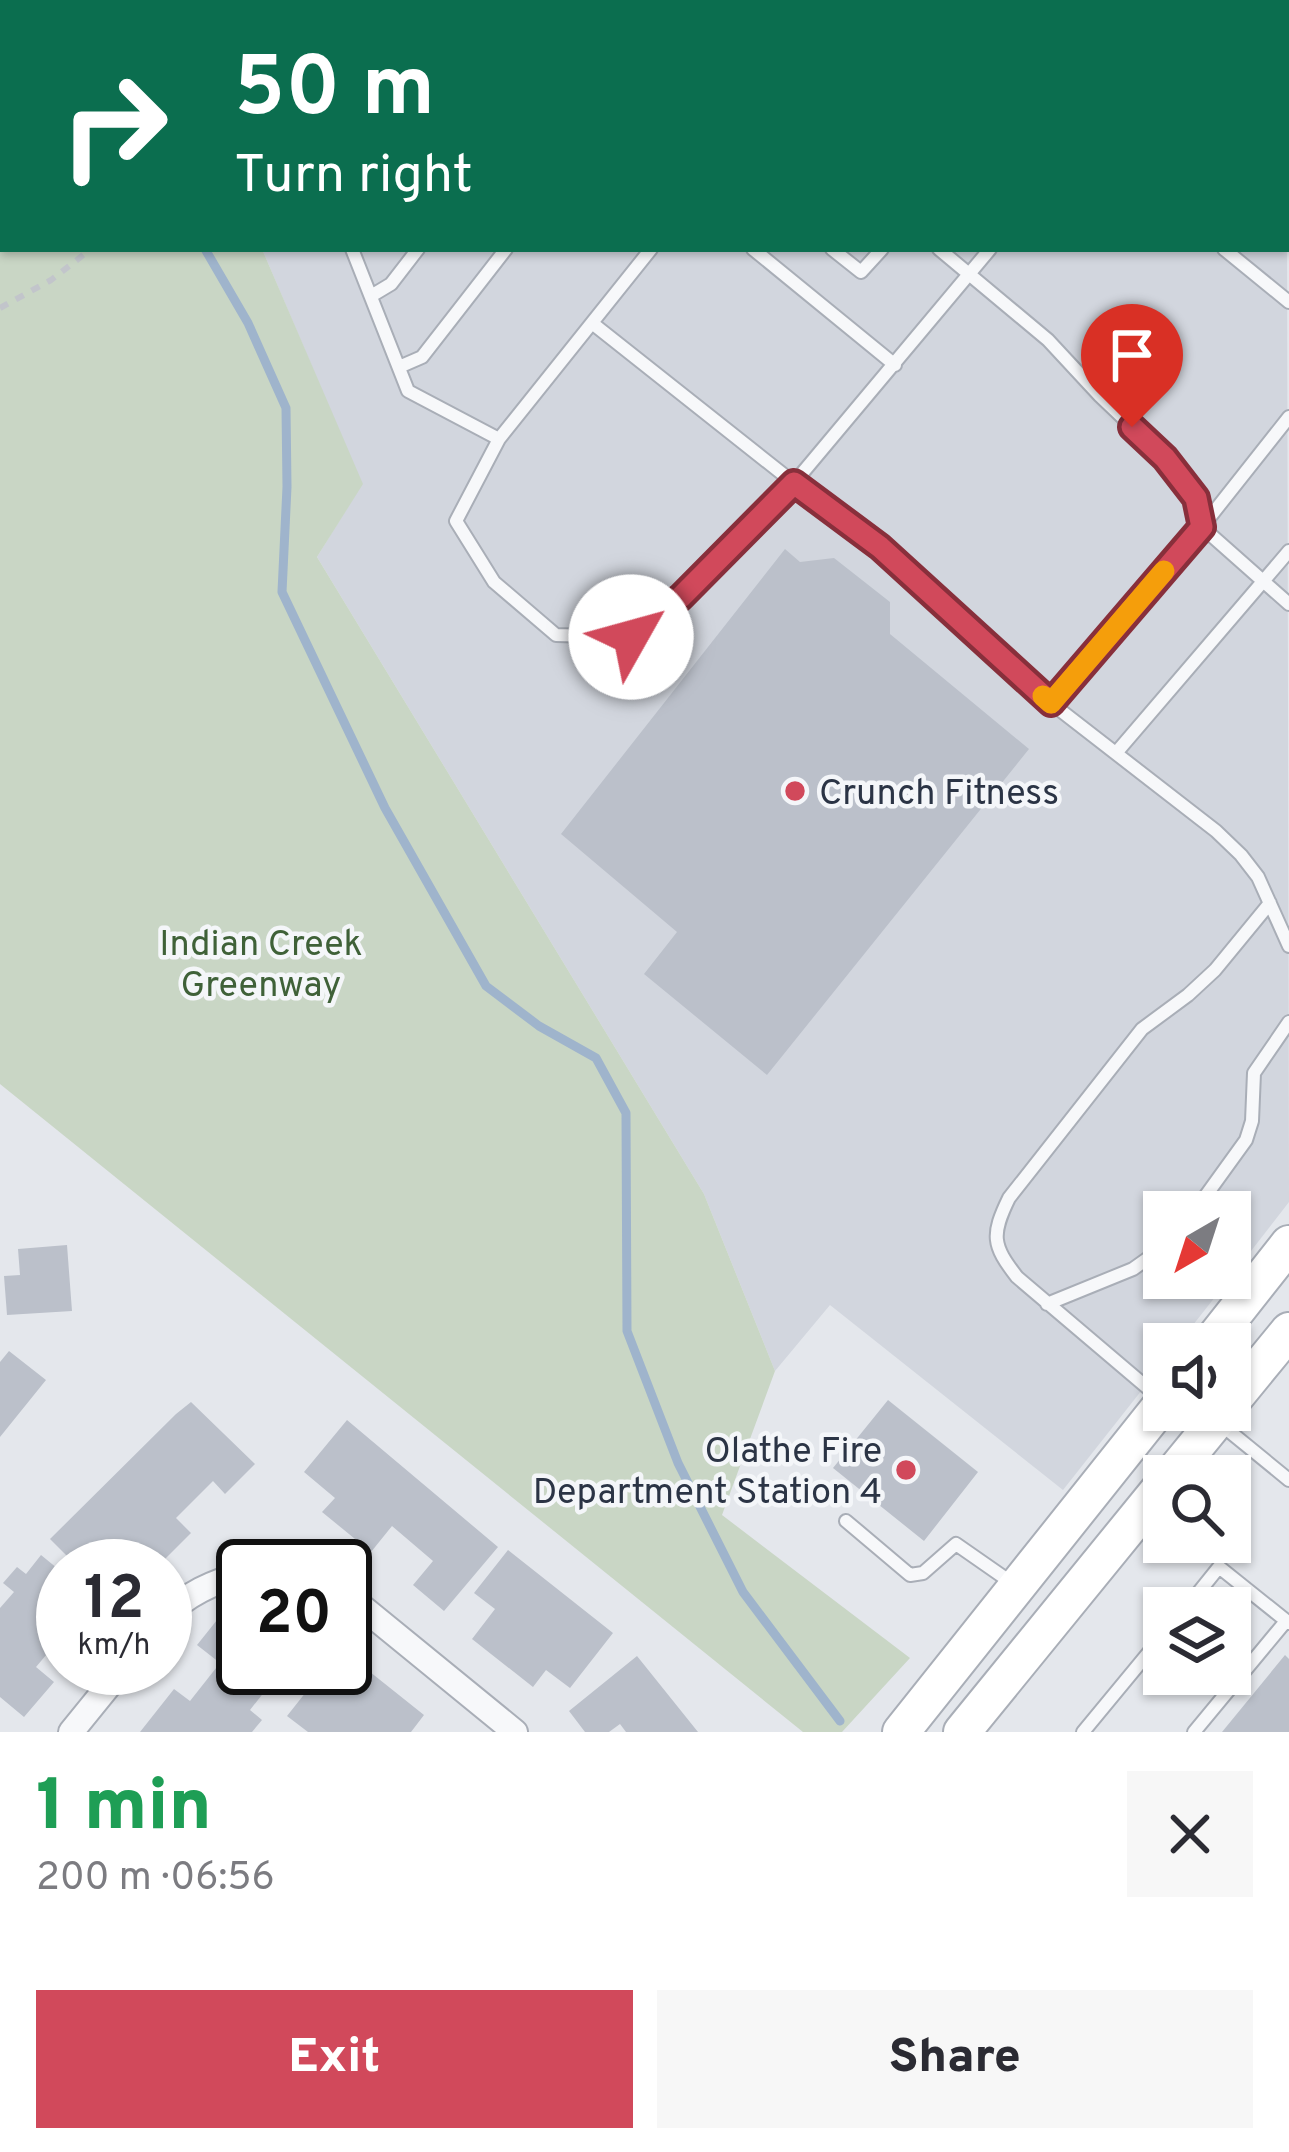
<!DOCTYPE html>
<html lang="en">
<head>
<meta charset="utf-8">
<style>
  :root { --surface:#fff; --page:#f7f7f7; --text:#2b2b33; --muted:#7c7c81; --accent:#d1495b }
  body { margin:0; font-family:Overpass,sans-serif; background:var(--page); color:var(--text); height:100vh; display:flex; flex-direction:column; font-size:45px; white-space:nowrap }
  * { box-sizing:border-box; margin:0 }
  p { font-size:39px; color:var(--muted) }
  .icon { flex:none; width:66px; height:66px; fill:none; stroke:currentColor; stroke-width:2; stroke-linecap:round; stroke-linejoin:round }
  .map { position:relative; height:1732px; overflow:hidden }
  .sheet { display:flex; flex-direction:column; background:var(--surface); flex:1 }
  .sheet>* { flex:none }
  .guide { position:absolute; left:0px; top:0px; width:1290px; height:252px; box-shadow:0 3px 9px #0004; background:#0b6e4f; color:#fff; overflow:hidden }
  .needle { width:78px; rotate:219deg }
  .controls { position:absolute; left:1143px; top:1191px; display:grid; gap:24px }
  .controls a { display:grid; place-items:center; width:108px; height:108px; border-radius:0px; background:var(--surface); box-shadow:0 3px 9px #0004; font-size:60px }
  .speed { position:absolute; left:36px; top:1539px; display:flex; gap:24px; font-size:60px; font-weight:700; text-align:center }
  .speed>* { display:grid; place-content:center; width:156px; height:156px; border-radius:50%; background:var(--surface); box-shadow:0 3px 9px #0004; line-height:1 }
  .speed small { font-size:30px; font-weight:400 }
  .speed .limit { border:6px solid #111; border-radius:18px; background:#fff; color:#111 }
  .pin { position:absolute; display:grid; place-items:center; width:102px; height:102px; color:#fff; margin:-123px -51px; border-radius:50% 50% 50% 0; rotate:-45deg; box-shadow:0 0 12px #0007 }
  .pin .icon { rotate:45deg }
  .me { position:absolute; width:132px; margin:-66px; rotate:52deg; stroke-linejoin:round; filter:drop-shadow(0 0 9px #0008) }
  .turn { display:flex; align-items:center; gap:42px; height:252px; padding:0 36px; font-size:54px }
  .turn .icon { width:156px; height:156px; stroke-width:2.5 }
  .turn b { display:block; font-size:84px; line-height:102px }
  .round { display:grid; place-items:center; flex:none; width:126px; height:126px; border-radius:0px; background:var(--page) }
  .headline { display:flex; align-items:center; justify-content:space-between; height:204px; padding:0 36px }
  h1 { font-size:72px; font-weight:800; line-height:90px; color:#1e9e55 }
  .action { display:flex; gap:24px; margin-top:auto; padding:24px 36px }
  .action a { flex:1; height:138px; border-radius:0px; background:var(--accent); color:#fff; font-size:48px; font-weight:800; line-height:138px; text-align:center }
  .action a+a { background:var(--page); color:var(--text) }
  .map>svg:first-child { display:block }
</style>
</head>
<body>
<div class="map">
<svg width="1289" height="1732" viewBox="0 0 1289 1732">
  <rect width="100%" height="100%" fill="#e4e7ec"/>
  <path fill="#d2d6de" d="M373 0H1029L1033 3H370Z
    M1287 212 1289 1202 1230 1278V1212H1164V1278H1230L1178 1344H1164V1362L1063 1490 830 1305 775 1371 704 1194 317 557 362 484 262 249H1287Z"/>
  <path fill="#c9d6c5" d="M0 0H373L370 3H3V249H262L363 484 317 557 704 1194 775 1371 722 1515 910 1658 842 1732H803L0 1084Z"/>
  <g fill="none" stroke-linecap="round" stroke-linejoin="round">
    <path stroke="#9fb4cc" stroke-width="9" d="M195 3 196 0
      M0 139 3 137
      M205 249 248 323 286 408 287 487 282 592 385 808 486 986 539 1026 596 1058 626 1113 627 1331 678 1463 743 1592 840 1721"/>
  </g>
  <path fill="#bbc0ca" d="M785 549 800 562 834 558 890 602V634L1029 749 767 1075 644 974 677 932 561 834Z
    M67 1245 72 1311 7 1315 4 1276 20 1275 18 1249Z
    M9 1351 46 1380 0 1437V1362Z
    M888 1400 978 1472 924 1541 833 1468Z
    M191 1402 255 1464 225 1494 213 1481 176 1518 191 1533 158 1566H77L50 1539 176 1414Z
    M347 1420 498 1547 444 1611 413 1585 433 1561 392 1526 371 1552 322 1512 335 1498 304 1472Z
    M508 1550 613 1633 570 1688 546 1670 533 1687 472 1639 495 1609 474 1593Z
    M41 1555 63 1573V1635L36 1667 54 1682 24 1717 0 1697V1608L14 1592 3 1583 17 1567 26 1574Z
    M225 1610 243 1625V1668H283L250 1710 262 1720 252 1732H140L174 1689 190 1701 220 1663 197 1645Z
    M345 1652 424 1715 411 1732H308L287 1716 325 1668H345Z
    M1285 1655 1289 1659V1732H1222Z
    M637 1656 698 1732H626L620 1724 609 1732H585L569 1711Z"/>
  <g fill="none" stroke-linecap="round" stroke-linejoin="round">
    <g stroke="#a9aeb7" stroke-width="16">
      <path id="lane" d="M903 0 907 3
        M595 3 597 0
        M739 3 742 0
        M816 3 818 0
        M1287 96 1289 97
        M352 249 408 391 499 439 651 249
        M753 249 895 365
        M832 249 861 272 882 249
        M939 249 1048 340 1100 396 1165 458 1196 498 1202 527
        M990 249 794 483 880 547 1051 703 1216 831 1241 855 1258 877 1289 946
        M1224 249 1289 302
        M371 296 391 284 418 249
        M399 367 422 357 506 249
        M499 439 456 521 494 582 556 635 631 637 681 597 794 483 592 323
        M1202 527 1289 417
        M1051 703 1202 527 1289 604
        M1116 753 1289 551
        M1194 1212 1246 1140 1252 1121 1254 1073 1289 1022
        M1047 1304 1133 1269 1164 1247
        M1163 1401 1017 1277C992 1245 991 1235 1009 1198L1142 1029 1188 995 1215 970 1270 903
        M1218 1422 1289 1480
        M846 1521 910 1575 923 1573 956 1544 1012 1583
        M1186 1608 1219 1567 1289 1623
        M1083 1732 1164 1634
        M1194 1732 1286 1621"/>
    </g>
    <g stroke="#a9aeb7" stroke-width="28">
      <path id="street" d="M345 1596 357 1603 515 1732
        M165 1617C185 1595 214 1581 243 1575
        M71 1732 123 1668"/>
    </g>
    <g stroke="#a9aeb7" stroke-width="40">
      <path id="secondary" d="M1210 1344 1289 1244
        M1230 1403 1289 1331
        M1171 1476 1225 1410
        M901 1732 1164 1402
        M962 1732 1164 1484"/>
    </g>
    <g stroke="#a3abb8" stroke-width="44">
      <path id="primary" d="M1106 0 1110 3
        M1216 0 1219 3
        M1287 58 1289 60
        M1287 147 1289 148"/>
    </g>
    <path stroke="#c2c5cb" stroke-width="6" stroke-dasharray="9 9" stroke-linecap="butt" d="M330 3 333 0
      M0 308 51 280 91 249"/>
    <use href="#lane" stroke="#f7f8fa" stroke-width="12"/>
    <use href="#street" stroke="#f7f8fa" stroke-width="24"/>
    <use href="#secondary" stroke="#fff" stroke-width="36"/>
    <use href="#primary" stroke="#fff" stroke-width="39"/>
  </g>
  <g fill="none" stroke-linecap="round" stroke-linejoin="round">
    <g stroke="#882f3b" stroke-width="30">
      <path id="route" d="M631 637 681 597 794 483 880 547 1051 703 1202 527 1196 498 1165 458 1132 427"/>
    </g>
    <use href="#route" stroke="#d1495b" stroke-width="21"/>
    <path stroke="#f59e0b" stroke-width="21" d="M1043 696 1051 703 1164 571"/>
  </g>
  <g fill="#d1495b" stroke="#f4f6f9" stroke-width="4.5">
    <circle cx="795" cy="791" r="12"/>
    <circle cx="906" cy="1470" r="12"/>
  </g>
  <g text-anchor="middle" stroke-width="9" stroke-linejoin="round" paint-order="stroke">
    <g font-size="36" fill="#2b3445" stroke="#f4f6f9" text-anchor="start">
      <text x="819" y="804">Crunch Fitness</text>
      <text x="882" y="1462" text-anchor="end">Olathe Fire<tspan x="882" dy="41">Department Station 4</tspan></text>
    </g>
    <g font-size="36" fill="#3f6138" stroke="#f4f6f9">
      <text x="261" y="955">Indian Creek<tspan x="261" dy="41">Greenway</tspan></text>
    </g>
  </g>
</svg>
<div class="controls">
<a><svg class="needle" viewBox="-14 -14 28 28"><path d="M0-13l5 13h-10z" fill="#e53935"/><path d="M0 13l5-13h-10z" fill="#7c7c81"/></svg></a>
<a><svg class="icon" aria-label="sound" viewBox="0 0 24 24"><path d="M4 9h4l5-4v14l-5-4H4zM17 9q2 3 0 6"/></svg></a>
<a><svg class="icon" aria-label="search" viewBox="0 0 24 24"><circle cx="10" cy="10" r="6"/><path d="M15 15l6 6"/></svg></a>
<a><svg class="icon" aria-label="layers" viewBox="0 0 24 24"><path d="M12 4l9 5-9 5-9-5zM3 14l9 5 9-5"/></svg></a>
</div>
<div class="speed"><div>12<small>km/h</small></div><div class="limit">20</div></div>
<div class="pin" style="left:1132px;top:427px;background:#d93025"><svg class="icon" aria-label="arrive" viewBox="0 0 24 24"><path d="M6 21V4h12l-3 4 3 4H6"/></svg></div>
<svg class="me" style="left:631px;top:637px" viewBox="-20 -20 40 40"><circle r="19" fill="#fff"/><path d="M0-13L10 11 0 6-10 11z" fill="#d1495b"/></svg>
<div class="guide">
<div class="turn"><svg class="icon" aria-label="right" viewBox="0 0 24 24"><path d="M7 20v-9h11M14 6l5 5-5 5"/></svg><div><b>50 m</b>Turn right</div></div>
</div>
</div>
<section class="sheet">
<div class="headline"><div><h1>1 min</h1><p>200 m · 06:56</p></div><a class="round"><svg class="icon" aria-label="close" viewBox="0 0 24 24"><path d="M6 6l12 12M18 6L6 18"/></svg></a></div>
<div class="action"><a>Exit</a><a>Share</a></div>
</section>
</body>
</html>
